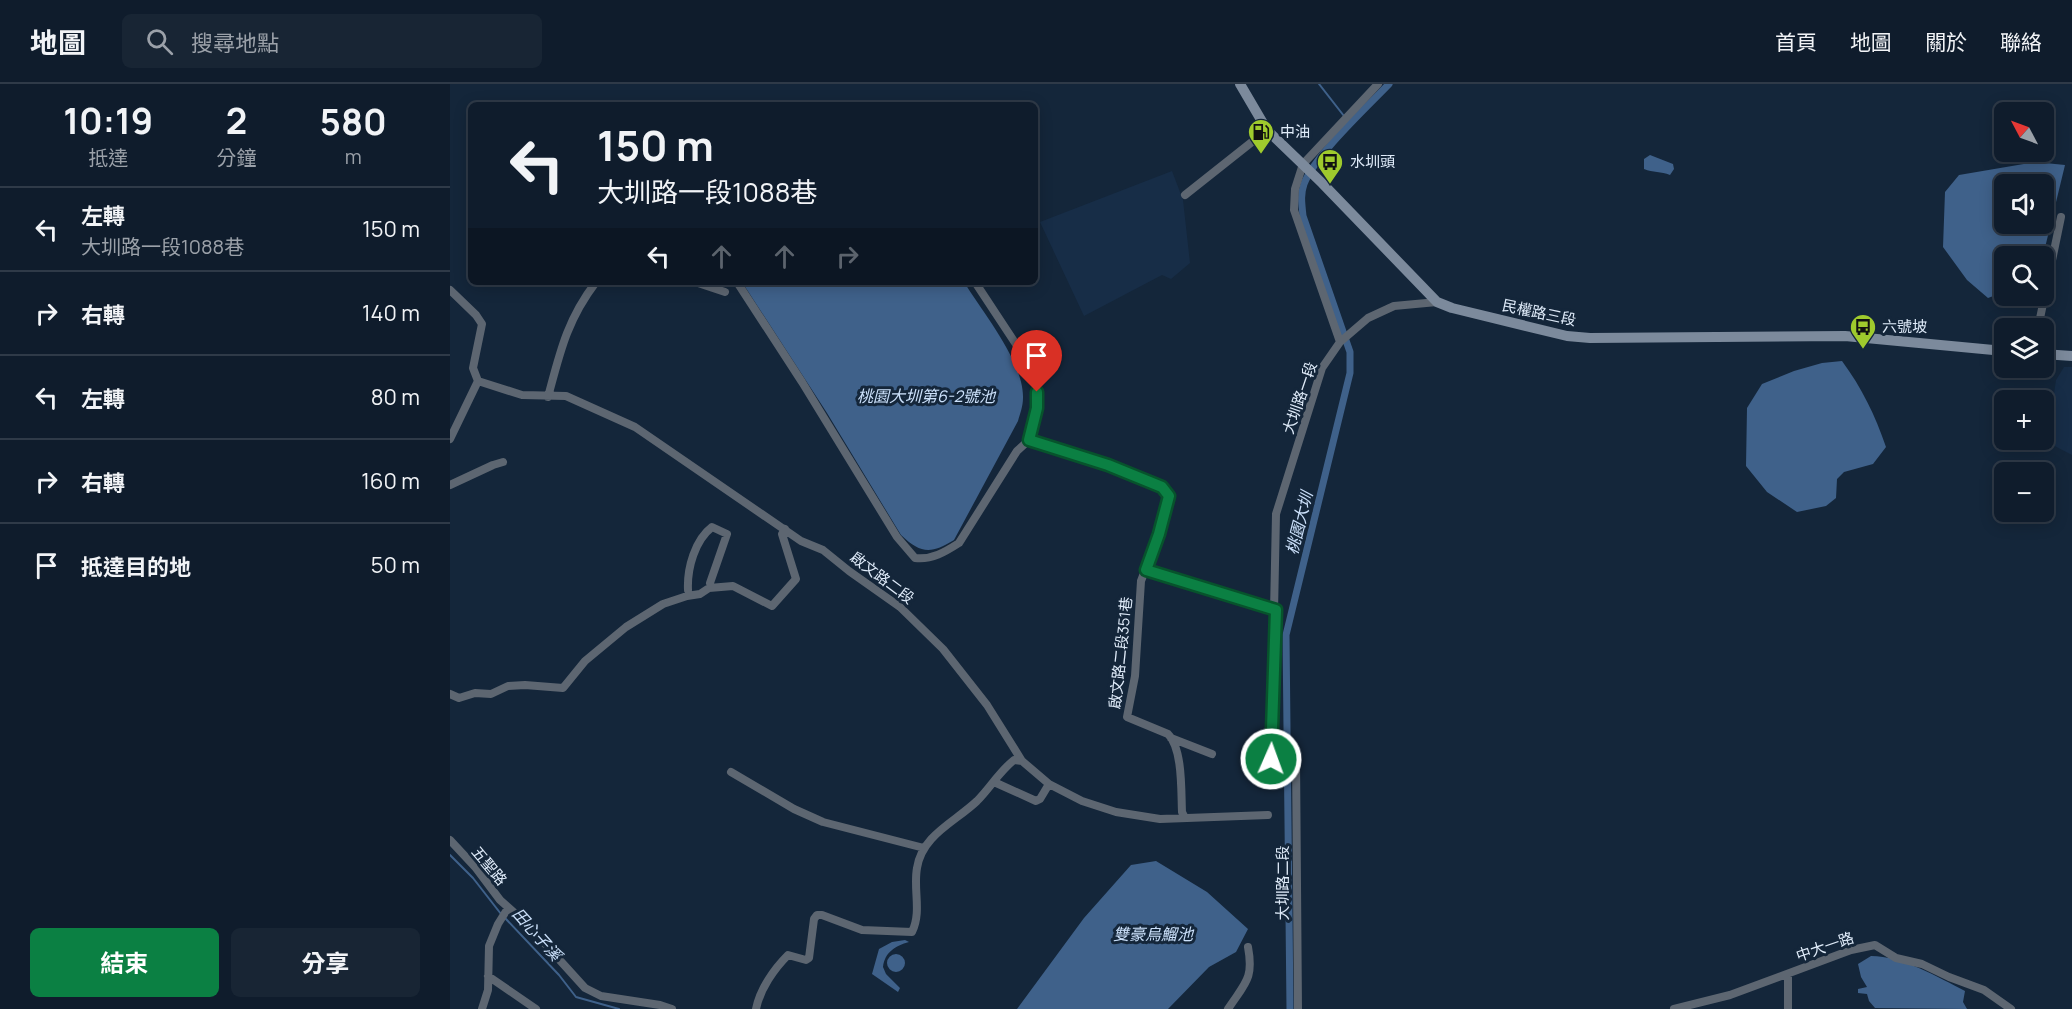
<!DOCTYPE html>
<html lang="zh-TW">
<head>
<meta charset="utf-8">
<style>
  :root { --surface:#0f1c2c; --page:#182534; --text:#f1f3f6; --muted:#9ba1a9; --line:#2f3a48; --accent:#0b8043 }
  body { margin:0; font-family:Manrope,"Noto Sans TC",sans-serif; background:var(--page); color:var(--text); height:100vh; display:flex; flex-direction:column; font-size:22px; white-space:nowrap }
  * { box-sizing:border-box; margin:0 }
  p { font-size:20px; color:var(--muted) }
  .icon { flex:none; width:33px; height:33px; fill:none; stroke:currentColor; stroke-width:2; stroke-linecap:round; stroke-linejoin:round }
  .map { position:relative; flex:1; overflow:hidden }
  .side { display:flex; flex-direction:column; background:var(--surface); width:450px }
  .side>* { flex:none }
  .top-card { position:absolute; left:18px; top:18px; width:570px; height:183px; border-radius:9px; box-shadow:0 3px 15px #0003,0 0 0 2px var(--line); background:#0f1c2c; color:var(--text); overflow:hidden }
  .needle { width:39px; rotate:311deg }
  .tools { position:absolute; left:1544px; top:18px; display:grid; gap:12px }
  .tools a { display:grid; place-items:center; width:60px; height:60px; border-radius:9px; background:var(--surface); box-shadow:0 3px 15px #0003,0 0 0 2px var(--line); font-size:30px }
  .pin { position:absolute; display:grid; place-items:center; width:51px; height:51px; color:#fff; margin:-62px -26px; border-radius:50% 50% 50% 0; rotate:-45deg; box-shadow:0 0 6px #0007 }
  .pin .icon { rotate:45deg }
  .me { position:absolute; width:66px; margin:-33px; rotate:2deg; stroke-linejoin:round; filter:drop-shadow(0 0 4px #0008) }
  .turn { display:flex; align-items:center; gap:21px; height:126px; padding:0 30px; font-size:27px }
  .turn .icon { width:78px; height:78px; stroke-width:2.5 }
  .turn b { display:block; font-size:42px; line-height:51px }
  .lanes { display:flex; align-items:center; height:57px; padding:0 30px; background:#0003; justify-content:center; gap:30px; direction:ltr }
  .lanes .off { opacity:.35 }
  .eta { display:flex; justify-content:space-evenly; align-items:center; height:102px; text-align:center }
  .eta b { font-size:36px; font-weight:700; line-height:42px }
  .cta { display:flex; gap:12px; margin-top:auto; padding:12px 30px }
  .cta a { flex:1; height:69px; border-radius:9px; background:var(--accent); color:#fff; font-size:24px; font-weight:700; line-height:69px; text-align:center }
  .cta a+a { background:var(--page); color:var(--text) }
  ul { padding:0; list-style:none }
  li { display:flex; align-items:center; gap:18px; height:84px; padding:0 30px; border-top:2px solid var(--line) }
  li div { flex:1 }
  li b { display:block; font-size:22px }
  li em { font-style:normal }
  header { display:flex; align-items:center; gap:36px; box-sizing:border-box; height:84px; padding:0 30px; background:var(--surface); border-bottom:2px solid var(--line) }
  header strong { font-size:28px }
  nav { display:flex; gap:33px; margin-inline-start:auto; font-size:21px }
  .search { width:420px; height:54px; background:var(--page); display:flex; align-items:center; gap:15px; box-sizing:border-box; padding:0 21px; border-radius:9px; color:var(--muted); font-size:22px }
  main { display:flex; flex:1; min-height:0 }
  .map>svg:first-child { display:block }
</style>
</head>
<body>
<header>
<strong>地圖</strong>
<div class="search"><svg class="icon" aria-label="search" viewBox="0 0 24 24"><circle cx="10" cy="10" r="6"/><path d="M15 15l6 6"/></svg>搜尋地點</div>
<nav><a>首頁</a><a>地圖</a><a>關於</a><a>聯絡</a></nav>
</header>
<main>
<section class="side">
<div class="eta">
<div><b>10:19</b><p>抵達</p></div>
<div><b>2</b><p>分鐘</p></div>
<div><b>580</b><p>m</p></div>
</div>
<ul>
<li><svg class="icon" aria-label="left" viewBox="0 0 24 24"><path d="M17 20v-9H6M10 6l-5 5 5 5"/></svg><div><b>左轉</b><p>大圳路一段1088巷</p></div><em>150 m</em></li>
<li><svg class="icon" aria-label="right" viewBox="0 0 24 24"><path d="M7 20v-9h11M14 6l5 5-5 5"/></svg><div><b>右轉</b></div><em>140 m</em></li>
<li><svg class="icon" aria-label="left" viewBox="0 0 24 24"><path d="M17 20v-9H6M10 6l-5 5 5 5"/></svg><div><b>左轉</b></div><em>80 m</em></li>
<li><svg class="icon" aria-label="right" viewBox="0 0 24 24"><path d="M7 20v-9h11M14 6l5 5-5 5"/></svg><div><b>右轉</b></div><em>160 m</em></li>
<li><svg class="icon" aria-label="arrive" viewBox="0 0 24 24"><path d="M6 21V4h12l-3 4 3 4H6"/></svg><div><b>抵達目的地</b></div><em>50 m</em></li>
</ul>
<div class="cta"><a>結束</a><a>分享</a></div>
</section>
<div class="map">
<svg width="1622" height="925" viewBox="0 0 1622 925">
  <rect width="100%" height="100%" fill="#14263a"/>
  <path fill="#172d47" d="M722 87 733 116 740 179 721 195 712 191 634 232 590 138Z
    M1614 283H1622V371L1597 358 1606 296Z"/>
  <path fill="#3f618a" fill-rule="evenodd" d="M1200 71 1223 80 1224 85 1220 91C1211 87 1203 89 1194 85V75Z
    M1585 78 1615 81 1593 172H1554V208L1538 214 1517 196 1493 163 1495 108 1509 91ZM1593 100V140H1554V100Z
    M292 198H514C533 229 574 278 573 314 573 322 570 330 568 337L504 456C481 470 471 470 451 451L377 329Z
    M1392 277C1412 304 1425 331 1436 363L1423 380 1394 388 1387 395 1386 414 1376 422 1347 428 1317 408 1296 382 1297 324 1312 300 1344 287 1372 279Z
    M706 777 757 808 798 845 786 868 759 883 718 925H567L634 834 681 781Z
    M455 856 459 858C445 862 435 868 433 883L436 890 450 904 448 908 422 890 429 865 442 858Z
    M437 879a9 9 0 1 1 18 0a9 9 0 1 1-18 0Z
    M1421 872C1452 872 1488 893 1515 907L1513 918 1517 925 1425 924 1419 917 1417 910 1408 909V905L1417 903 1411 893 1408 880Z"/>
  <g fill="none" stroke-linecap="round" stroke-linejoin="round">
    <path stroke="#3f618a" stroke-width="2" d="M869 0 901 41
      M0 771 23 794 51 830
      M55 834 109 891 126 913 169 925"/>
    <path stroke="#3f618a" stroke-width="7" d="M840 925 836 551 900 289V268L853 132C852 121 850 111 854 100 865 71 917 23 939 0"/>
    <path stroke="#5d6671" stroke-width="8" d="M735 111 817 46
      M245 198 275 208
      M287 198 352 298 447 453 465 474C482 476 495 468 509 459L567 367 579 356 658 381 713 403 719 412 709 450 691 497 685 592 677 633 718 650C733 665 731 708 732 728L735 734
      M525 198 587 292V324L579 356
      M0 206 26 231 32 240 23 284 28 297
      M1588 244 1611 133
      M890 258 918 234 944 222 987 218
      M28 297 72 311 116 312 185 343 351 457 373 466 399 487 450 523 493 565 537 621 572 677 599 700 632 717 666 728 710 735 818 731
      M98 313C110 268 117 236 146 198
      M0 355 28 297
      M0 401 43 381 53 378
      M696 486 826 527
      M238 506C237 484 245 456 262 443L277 450 260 499
      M0 610 9 614 25 609 41 610 58 602 75 601 113 604 135 577 176 543 213 520 237 512 250 510 259 504 283 502 322 522 346 495 332 450 335 445
      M721 654 762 670
      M281 688 344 725 373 738 474 764
      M544 698 586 717 590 715 599 700
      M0 756 26 784 50 816 77 840 135 904 151 912 210 921 222 925
      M38 892 86 925
      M32 925 38 906 39 862 48 840 58 824
      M306 925C310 905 324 885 338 871L356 876 359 874 364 835 367 831H372L412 846 462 848C472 828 463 805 467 784 472 751 505 738 527 717 540 704 549 688 564 676L572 677
      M778 925C795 899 804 895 798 863
      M848 925 846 674 821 675 826 430 872 284 890 258 844 126 845 105 853 80 928 0
      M1224 925 1280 911 1401 866 1425 861 1446 874 1472 880 1499 893 1534 906 1561 925
      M1338 925V890"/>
    <path stroke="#7c8a9c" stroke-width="10" d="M790 0 817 46 872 99 987 218 1002 224 1117 252 1140 254 1395 252 1554 267
      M1593 270 1622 272"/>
  </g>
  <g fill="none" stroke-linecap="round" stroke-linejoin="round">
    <g stroke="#07532c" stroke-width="15">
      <path id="route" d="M587 308V324L579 356 658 381 712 403 719 412 709 450 696 486 826 526 821 675"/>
    </g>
    <use href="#route" stroke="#0b8043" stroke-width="10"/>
  </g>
  <defs>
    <g id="fuel-pin" transform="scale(1.35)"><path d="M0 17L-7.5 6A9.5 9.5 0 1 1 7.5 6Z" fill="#9fca2d" stroke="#14263a"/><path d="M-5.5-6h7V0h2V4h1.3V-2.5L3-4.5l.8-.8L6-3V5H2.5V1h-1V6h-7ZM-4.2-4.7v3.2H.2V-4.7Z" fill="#111"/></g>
    <g id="bus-pin" transform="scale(1.35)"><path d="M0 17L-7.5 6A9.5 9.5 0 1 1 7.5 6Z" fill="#9fca2d" stroke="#14263a"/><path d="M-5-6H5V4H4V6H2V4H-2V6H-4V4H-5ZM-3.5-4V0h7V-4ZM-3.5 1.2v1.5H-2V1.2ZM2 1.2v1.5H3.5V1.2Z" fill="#111"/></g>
  </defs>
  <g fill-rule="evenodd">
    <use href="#fuel-pin" x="811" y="48"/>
    <use href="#bus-pin" x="880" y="78"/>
    <use href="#bus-pin" x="1413" y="243"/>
  </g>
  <g text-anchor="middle" stroke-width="6" stroke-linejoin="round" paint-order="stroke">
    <g font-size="15" fill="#e0ecfa" stroke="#14263a" text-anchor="start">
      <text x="830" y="53">中油</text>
      <text x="900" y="83">水圳頭</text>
      <text x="1432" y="248">六號坡</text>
    </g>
    <g font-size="15" fill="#e0ecfa" stroke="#14263a">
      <text transform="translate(1089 229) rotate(12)" y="5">民權路三段</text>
      <text transform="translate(850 314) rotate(-71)" y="5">大圳路一段</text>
      <text transform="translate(432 494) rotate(37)" y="5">啟文路二段</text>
      <text transform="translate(671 569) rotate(-84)" y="5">啟文路二段351巷</text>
      <text transform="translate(39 782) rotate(50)" y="5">五聖路</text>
      <text transform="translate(833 799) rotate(-90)" y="5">大圳路二段</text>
      <text transform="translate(1375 863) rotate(-19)" y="5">中大一路</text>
    </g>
    <g font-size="16" font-style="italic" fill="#cce1fb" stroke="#14263a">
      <text x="476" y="318">桃園大圳第6-2號池</text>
      <text transform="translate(849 439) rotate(-76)" y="6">桃園大圳</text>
      <text transform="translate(87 850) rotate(48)" y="6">田心子溪</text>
      <text x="703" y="856">雙豪烏鰡池</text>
    </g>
  </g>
</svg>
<div class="tools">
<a><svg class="needle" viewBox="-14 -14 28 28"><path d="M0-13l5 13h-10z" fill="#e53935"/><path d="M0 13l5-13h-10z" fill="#9ba1a9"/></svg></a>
<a><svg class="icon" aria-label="sound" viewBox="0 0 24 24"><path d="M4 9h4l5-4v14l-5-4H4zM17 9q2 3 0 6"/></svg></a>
<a><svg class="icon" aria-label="search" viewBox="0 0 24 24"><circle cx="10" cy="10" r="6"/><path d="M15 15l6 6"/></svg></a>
<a><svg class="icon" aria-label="layers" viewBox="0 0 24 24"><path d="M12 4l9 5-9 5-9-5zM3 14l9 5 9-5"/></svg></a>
<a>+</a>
<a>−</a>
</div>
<div class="pin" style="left:587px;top:308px;background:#d93025"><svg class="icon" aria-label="arrive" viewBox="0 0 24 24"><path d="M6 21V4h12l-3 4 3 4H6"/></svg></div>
<svg class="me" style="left:821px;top:675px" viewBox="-20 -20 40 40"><circle r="17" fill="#0b8043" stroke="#fff" stroke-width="3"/><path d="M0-11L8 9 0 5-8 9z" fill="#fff"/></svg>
<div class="top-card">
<div class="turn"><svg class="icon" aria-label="left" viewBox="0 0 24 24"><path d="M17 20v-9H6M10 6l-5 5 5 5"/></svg><div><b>150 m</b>大圳路一段1088巷</div></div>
<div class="lanes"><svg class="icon" aria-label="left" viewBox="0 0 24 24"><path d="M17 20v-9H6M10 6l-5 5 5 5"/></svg><svg class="icon off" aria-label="ahead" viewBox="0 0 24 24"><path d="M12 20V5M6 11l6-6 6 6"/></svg><svg class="icon off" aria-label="ahead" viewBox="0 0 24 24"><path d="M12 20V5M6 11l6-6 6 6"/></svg><svg class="icon off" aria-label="right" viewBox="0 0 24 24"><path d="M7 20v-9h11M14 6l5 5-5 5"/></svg></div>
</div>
</div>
</main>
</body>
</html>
